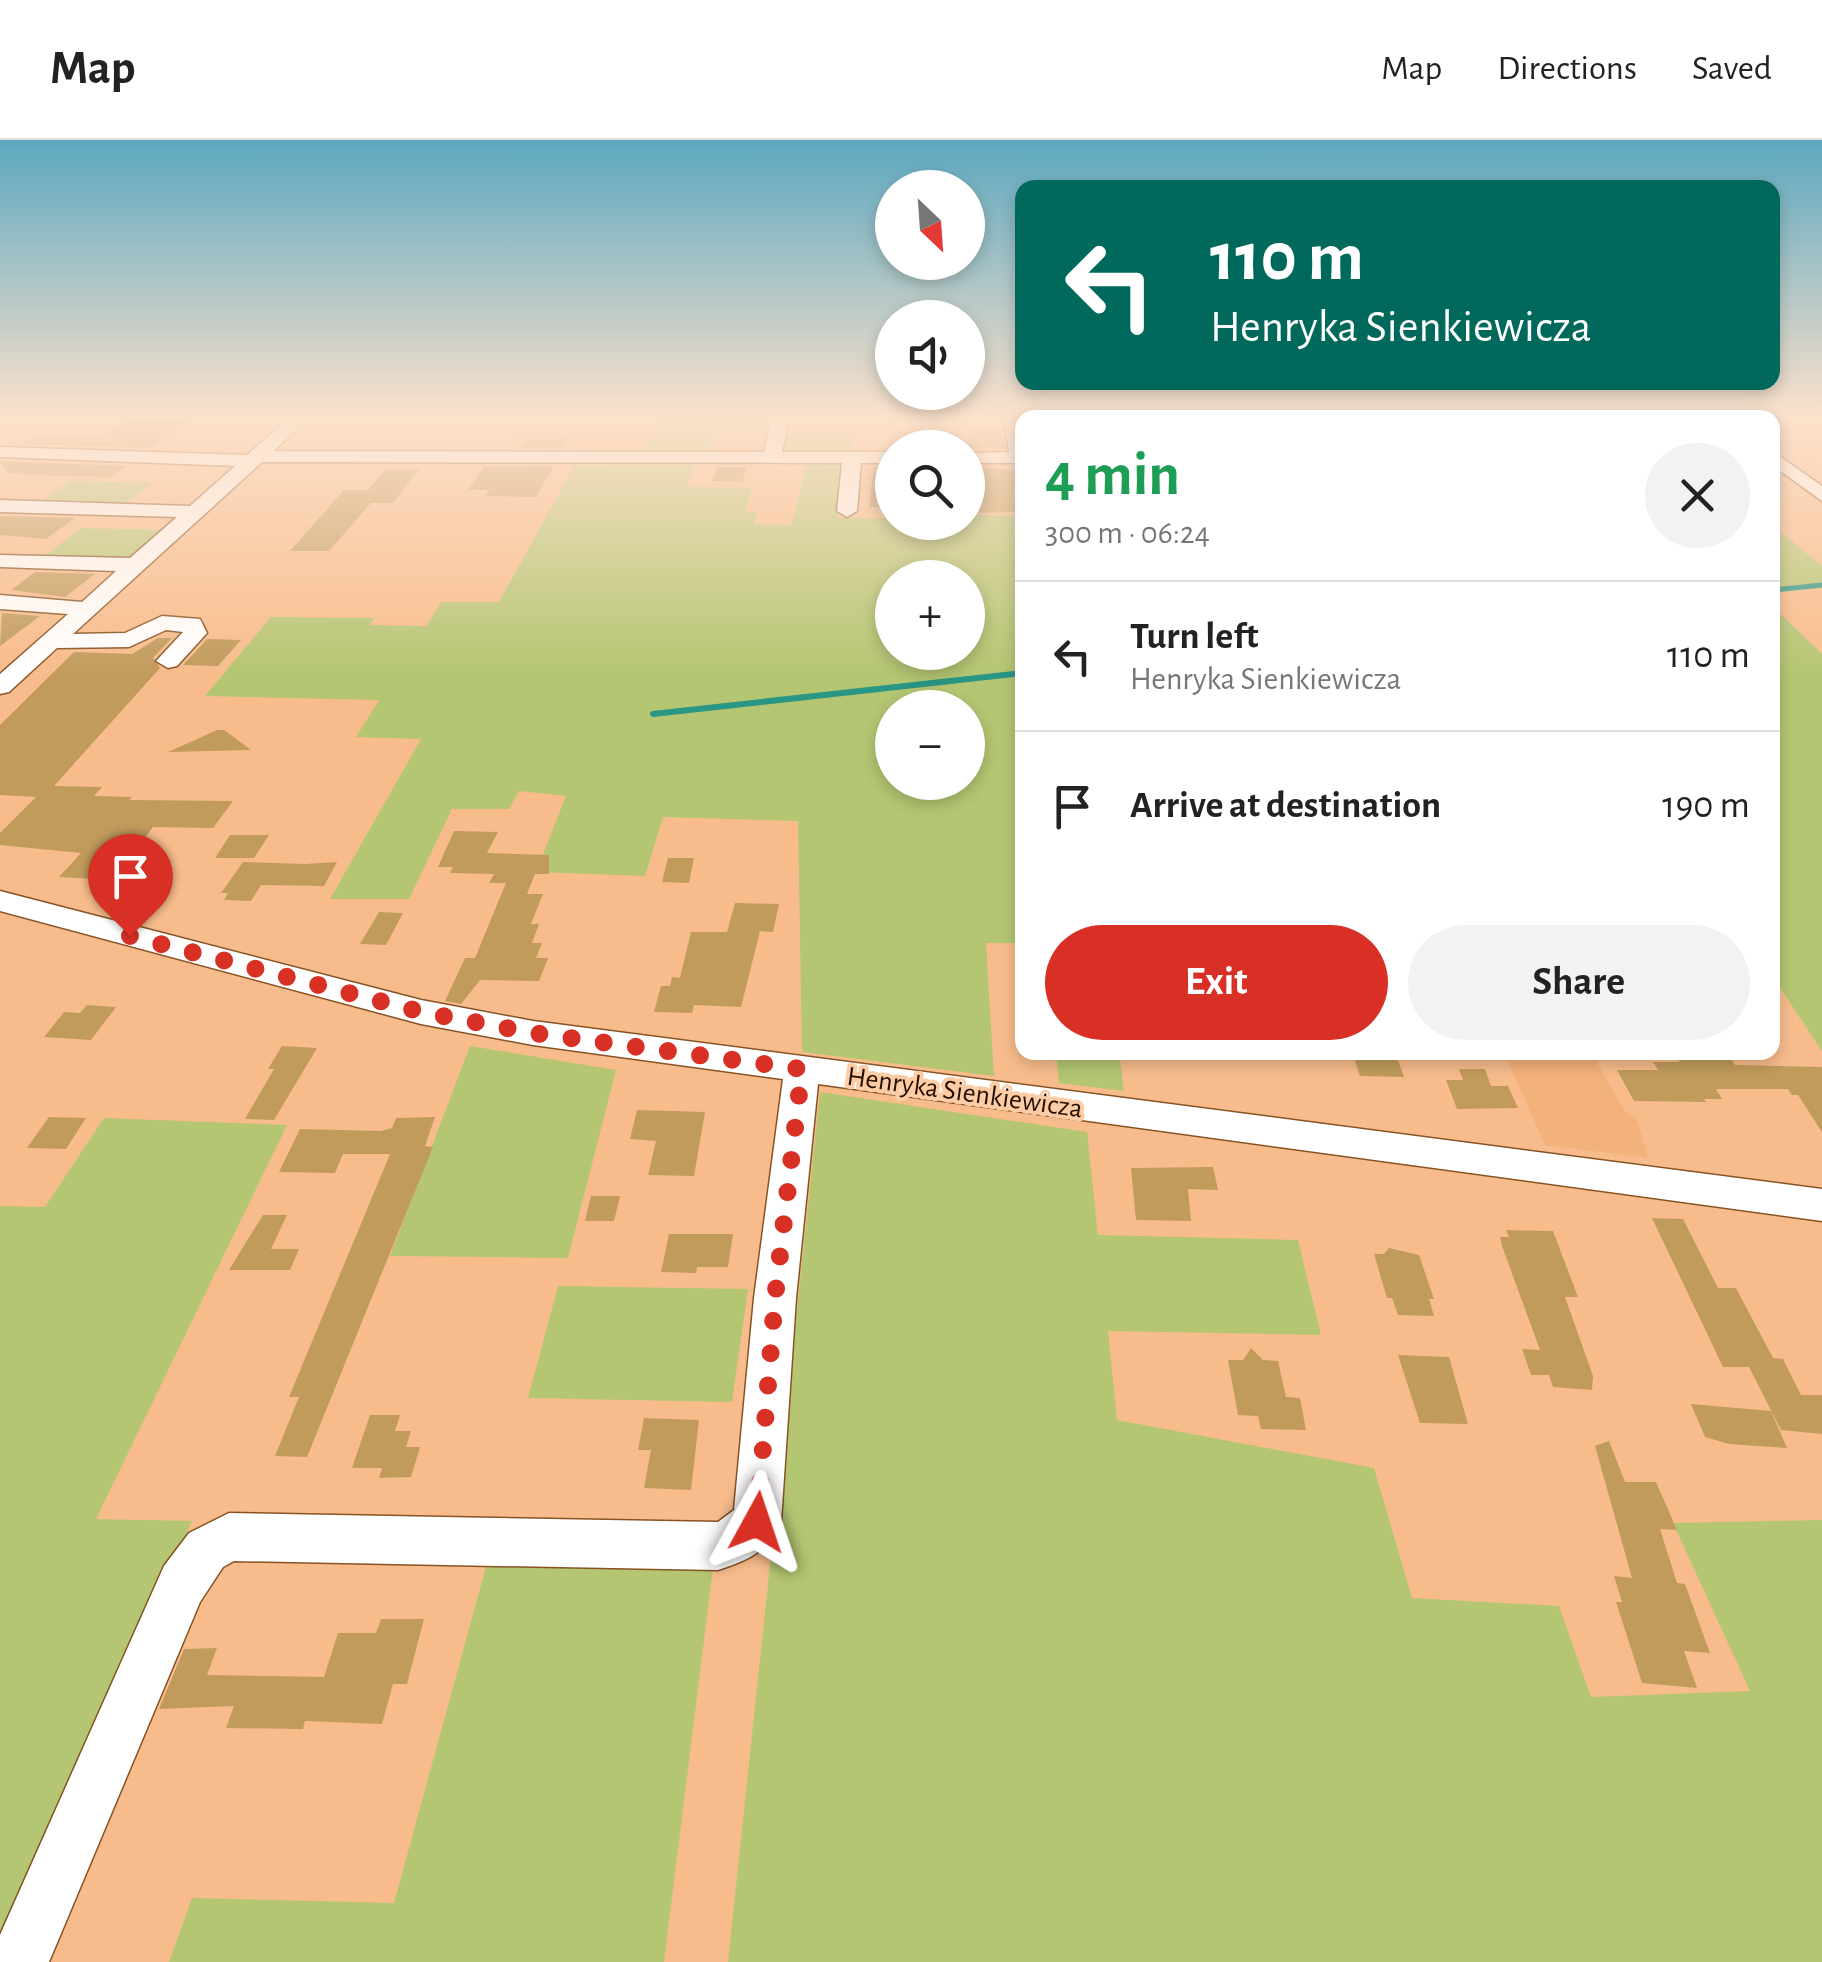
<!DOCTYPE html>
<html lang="en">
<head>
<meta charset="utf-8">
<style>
  :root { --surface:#fff; --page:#f2f2f2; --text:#222; --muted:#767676; --line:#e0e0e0; --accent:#d93025 }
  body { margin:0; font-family:"Alegreya Sans",sans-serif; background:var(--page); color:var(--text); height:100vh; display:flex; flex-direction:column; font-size:38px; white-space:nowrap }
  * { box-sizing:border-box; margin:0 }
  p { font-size:32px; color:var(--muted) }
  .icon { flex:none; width:55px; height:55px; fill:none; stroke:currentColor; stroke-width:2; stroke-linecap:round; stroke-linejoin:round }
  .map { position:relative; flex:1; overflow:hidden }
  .sheet { position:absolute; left:1015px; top:270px; width:765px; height:650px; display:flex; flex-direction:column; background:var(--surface); border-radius:20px; box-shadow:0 5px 15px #0003 }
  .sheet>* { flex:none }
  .top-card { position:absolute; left:1015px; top:40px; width:765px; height:210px; border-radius:20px; box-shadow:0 5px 15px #0003; background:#00695c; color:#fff; overflow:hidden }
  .needle { width:65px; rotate:155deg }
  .tools { position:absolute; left:875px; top:30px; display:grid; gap:20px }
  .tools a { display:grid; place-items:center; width:110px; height:110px; border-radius:50%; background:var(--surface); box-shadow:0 5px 15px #0003; font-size:50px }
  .pin { position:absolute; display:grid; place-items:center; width:85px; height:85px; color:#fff; margin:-102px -42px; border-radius:50% 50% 50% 0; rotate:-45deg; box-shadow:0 0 10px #0007 }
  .pin .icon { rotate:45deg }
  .me { position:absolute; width:110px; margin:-55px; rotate:5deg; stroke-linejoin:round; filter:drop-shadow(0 0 8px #0008) }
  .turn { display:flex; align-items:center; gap:35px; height:210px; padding:0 30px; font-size:45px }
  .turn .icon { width:130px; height:130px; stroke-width:2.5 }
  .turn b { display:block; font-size:70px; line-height:85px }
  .round { display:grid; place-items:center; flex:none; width:105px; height:105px; border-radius:52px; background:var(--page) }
  .overview { display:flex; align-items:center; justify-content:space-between; height:170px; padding:0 30px }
  h1 { font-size:60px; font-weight:600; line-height:75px; color:#1e9e55 }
  .button { display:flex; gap:20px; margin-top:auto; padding:20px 30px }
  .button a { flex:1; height:115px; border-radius:60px; background:var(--accent); color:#fff; font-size:40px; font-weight:600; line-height:115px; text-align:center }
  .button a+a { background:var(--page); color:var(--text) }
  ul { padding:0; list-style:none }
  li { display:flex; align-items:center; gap:30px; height:150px; padding:0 30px; border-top:2px solid var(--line) }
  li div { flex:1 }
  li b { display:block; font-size:38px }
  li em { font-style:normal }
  header { display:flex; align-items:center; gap:60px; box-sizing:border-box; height:140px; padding:0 50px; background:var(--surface); border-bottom:2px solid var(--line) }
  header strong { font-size:48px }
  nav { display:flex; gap:55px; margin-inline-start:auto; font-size:35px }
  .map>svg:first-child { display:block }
</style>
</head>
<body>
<header>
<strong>Map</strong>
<nav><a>Map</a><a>Directions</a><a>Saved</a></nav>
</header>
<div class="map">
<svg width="1822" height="1822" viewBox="0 0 1822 1822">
  <rect width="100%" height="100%" fill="#f8bc8c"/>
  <path fill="#f3b17c" d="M525 279H658L642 313H503Z
    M1504 913H1603L1597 923 1626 972 1637 979 1648 1018 1545 1005Z"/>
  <path fill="#b4c672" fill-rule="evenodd" d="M658 279H775L772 290 716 291 709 313H642Z
    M783 294H853L852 313H787L779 310Z
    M847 324 838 377 968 382V375L1022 376V803H986L994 936 802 912 798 681 663 677 645 736 536 732 566 656 519 651 509 669H452L409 759H330L421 599 356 597 379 560 205 556 271 477 374 478 370 485 427 486 441 462H499L575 325H694L686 347 752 348 745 371 757 372 754 384 792 385 806 325ZM892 438H968V512H892ZM892 568H968V642H892Z
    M70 341 152 343 120 368 36 365Z
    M1772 385 1822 426V448L1773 453Z
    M81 388 165 390 133 418 116 422 41 419Z
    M1772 466 1822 514V911L1773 837Z
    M470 906 616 930 568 1118 390 1116Z
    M1056 913H1119L1124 951 1059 943Z
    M820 952 1087 992 1098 1095 1298 1100 1321 1195 1108 1191 1117 1280 1374 1328 1412 1458 1559 1466 1591 1557 1750 1551 1673 1383 1822 1380V1822H728Z
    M104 978 287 985 96 1379 192 1381 0 1818V1066L45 1067Z
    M558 1146 748 1149 732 1262 528 1258Z
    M487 1423 713 1428 664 1822H169L192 1758 394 1763Z"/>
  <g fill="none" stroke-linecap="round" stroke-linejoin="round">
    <path stroke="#2a9684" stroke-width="5" d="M1772 450 1822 445"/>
    <path stroke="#2a9684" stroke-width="6" d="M653 574 1022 533"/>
  </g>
  <path fill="#c19b5c" d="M126 279H193L151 308 21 304 37 295 104 293Z
    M968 287 1000 288 1005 308 968 309Z
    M530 292 573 293 564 308H520Z
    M0 321 127 326 111 337 35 335 8 333Z
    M554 326 536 357 486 356 490 350H468L484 327Z
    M717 327H747L742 342 712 341Z
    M874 327H892V367H869Z
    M968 327 1018 330 1022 372 968 373Z
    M386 329H419L393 363H371L329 411H290L344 350H368Z
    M0 376 75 378 46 399 0 395Z
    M35 432 95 434 65 457 11 450Z
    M2 473 40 476 0 506Z
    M158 498H172L153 518 160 528 54 646 102 647 94 656 132 657 129 660 233 661 213 688 153 687 142 701H128L95 739 59 737 81 713 0 705V693L36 657 0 655V585L74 512 132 514Z
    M207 499 241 500 218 526 183 525Z
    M217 590H224L251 610 168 612Z
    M454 691 498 692 487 713 549 715V734H535L527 754H543L531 784H539L532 803H542L536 818H548L539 841 480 840 461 864 445 861 465 818H475L506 743H489L494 734 450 733 453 727H438Z
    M230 695H269L254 718H215Z
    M668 718H694L689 743 662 742Z
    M243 722 305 724 337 722 324 746 261 745 251 761 224 760 228 753H221Z
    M735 763 779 764 773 792 760 791 741 867 694 865 692 873 654 872 661 846H670L672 837 680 838 691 792H727Z
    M379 772 403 773 386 805 360 804Z
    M87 865 116 867 91 900 44 897 64 872 80 873Z
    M282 906 317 908 274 980 245 979 274 929H268Z
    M1352 912H1395L1404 937 1360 936Z
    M1674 912H1727L1735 925 1822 927V992L1798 955H1792L1788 949H1716L1722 959H1704L1706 962 1634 961 1617 930H1658L1653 922H1680Z
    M1459 929H1485L1491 946H1508L1518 968 1457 969 1446 940H1463Z
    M637 970 705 972 694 1036 648 1035 656 1001 630 999Z
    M49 977 86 978 66 1009 27 1008Z
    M435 977 425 1006 433 1007 307 1317 275 1316 299 1257H289L390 1014H343L335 1033 279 1032 300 989 381 991 392 988 396 978Z
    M1213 1027 1218 1050 1188 1049 1191 1081 1136 1080 1131 1028Z
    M591 1056H620L614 1081H585Z
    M263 1075H287L271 1109H299L290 1130H229Z
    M1652 1078 1683 1079 1718 1148H1736L1773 1218 1783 1219 1801 1255H1822V1294L1781 1290 1749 1227H1723Z
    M1506 1090 1553 1091 1578 1157H1565L1593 1236 1592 1250 1553 1247 1549 1235H1531L1522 1209 1540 1210 1502 1106 1500 1097H1509Z
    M669 1094H733L728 1127H697L696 1133 661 1132Z
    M1389 1108 1419 1115 1434 1159H1429L1434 1176 1398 1175 1392 1158H1387L1374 1114H1384Z
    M1251 1208 1263 1220 1278 1221 1286 1257 1300 1258 1306 1290 1261 1289 1258 1276 1238 1275 1228 1220H1243Z
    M1398 1215 1449 1217 1468 1284 1420 1283Z
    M1691 1264 1771 1271 1787 1308 1729 1304 1705 1297Z
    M370 1275H400L395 1291H411L406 1307H420L411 1337 379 1338 382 1328H352Z
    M644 1278 699 1280 691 1350 644 1348 651 1310H638Z
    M1609 1301 1625 1342H1656L1677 1390 1660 1389 1677 1443 1685 1444 1710 1513 1684 1511 1697 1548 1642 1543 1616 1462H1622L1614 1436 1632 1438 1595 1306Z
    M381 1479H424L407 1544H393L382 1584 305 1581 303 1589 226 1588 234 1566 159 1569 184 1509 217 1508 207 1535 324 1537 338 1493H376Z"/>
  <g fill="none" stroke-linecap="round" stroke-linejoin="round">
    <g stroke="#875324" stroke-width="3">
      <path id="minor" d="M288 279H307L274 311 764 312 771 279H789L782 312H892V323H861L857 371 847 377 837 371 842 323 262 322 73 494 125 493 162 476 200 479 207 493 177 526 168 528 156 521 183 492 166 490 129 507 57 508 9 552 0 554V534L68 474 0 469V455L82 462 116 431 0 427V415L130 418 177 377 0 372V360L190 366 235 326 0 317V307L247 315Z
        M1004 279H1022V323H968V313L1009 312Z
        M1772 311 1822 346V361L1772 325Z
        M0 751 421 860 533 881 1822 1049V1081L818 944 796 1158 781 1382C769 1411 747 1421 718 1430L234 1421 223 1427 200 1462 49 1822H0V1795L164 1426 189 1393 229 1373 718 1382 734 1370 754 1158 783 939 533 905 421 884 0 771Z"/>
    </g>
    <use href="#minor" fill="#fff" fill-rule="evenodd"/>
  </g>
  <linearGradient id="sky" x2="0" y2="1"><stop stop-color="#5ca8c0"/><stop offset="0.52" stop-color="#fce1cb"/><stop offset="1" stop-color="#fce1cb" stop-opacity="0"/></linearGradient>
  <rect width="1822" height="534" fill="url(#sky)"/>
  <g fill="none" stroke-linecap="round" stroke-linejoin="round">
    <path stroke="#d93025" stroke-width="18" stroke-dasharray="0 32.4" d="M130 796 422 872 533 893 802 929 775 1158 757 1382"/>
  </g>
  <g text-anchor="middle" stroke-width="8" stroke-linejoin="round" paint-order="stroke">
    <g font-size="28" fill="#261101" stroke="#fccca6">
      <text transform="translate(965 951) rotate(8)" y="10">Henryka Sienkiewicza</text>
    </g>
  </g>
</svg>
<div class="tools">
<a><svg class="needle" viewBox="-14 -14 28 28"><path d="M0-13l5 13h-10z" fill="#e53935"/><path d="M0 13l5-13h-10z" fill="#767676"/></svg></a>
<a><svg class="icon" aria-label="sound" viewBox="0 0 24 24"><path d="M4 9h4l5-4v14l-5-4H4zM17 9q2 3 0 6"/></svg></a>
<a><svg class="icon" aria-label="search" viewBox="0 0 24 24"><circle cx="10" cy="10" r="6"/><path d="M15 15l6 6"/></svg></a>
<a>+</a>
<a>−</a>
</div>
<div class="pin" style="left:130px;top:796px;background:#d93025"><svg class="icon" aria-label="arrive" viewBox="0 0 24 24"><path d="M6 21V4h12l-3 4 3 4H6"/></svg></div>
<svg class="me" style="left:757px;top:1382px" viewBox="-20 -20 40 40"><path d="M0-17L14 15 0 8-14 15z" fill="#d93025" stroke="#fff" stroke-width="4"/></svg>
<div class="top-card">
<div class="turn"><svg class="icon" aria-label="left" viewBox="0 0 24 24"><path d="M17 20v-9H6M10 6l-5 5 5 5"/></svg><div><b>110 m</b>Henryka Sienkiewicza</div></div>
</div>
<section class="sheet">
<div class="overview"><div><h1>4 min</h1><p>300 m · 06:24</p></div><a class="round"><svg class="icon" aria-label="close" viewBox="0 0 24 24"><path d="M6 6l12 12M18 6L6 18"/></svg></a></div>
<ul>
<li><svg class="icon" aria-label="left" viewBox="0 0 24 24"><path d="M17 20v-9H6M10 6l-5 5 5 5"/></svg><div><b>Turn left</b><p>Henryka Sienkiewicza</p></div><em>110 m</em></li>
<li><svg class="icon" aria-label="arrive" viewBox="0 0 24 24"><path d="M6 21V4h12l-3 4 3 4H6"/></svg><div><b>Arrive at destination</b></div><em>190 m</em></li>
</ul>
<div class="button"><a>Exit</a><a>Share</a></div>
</section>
</div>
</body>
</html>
